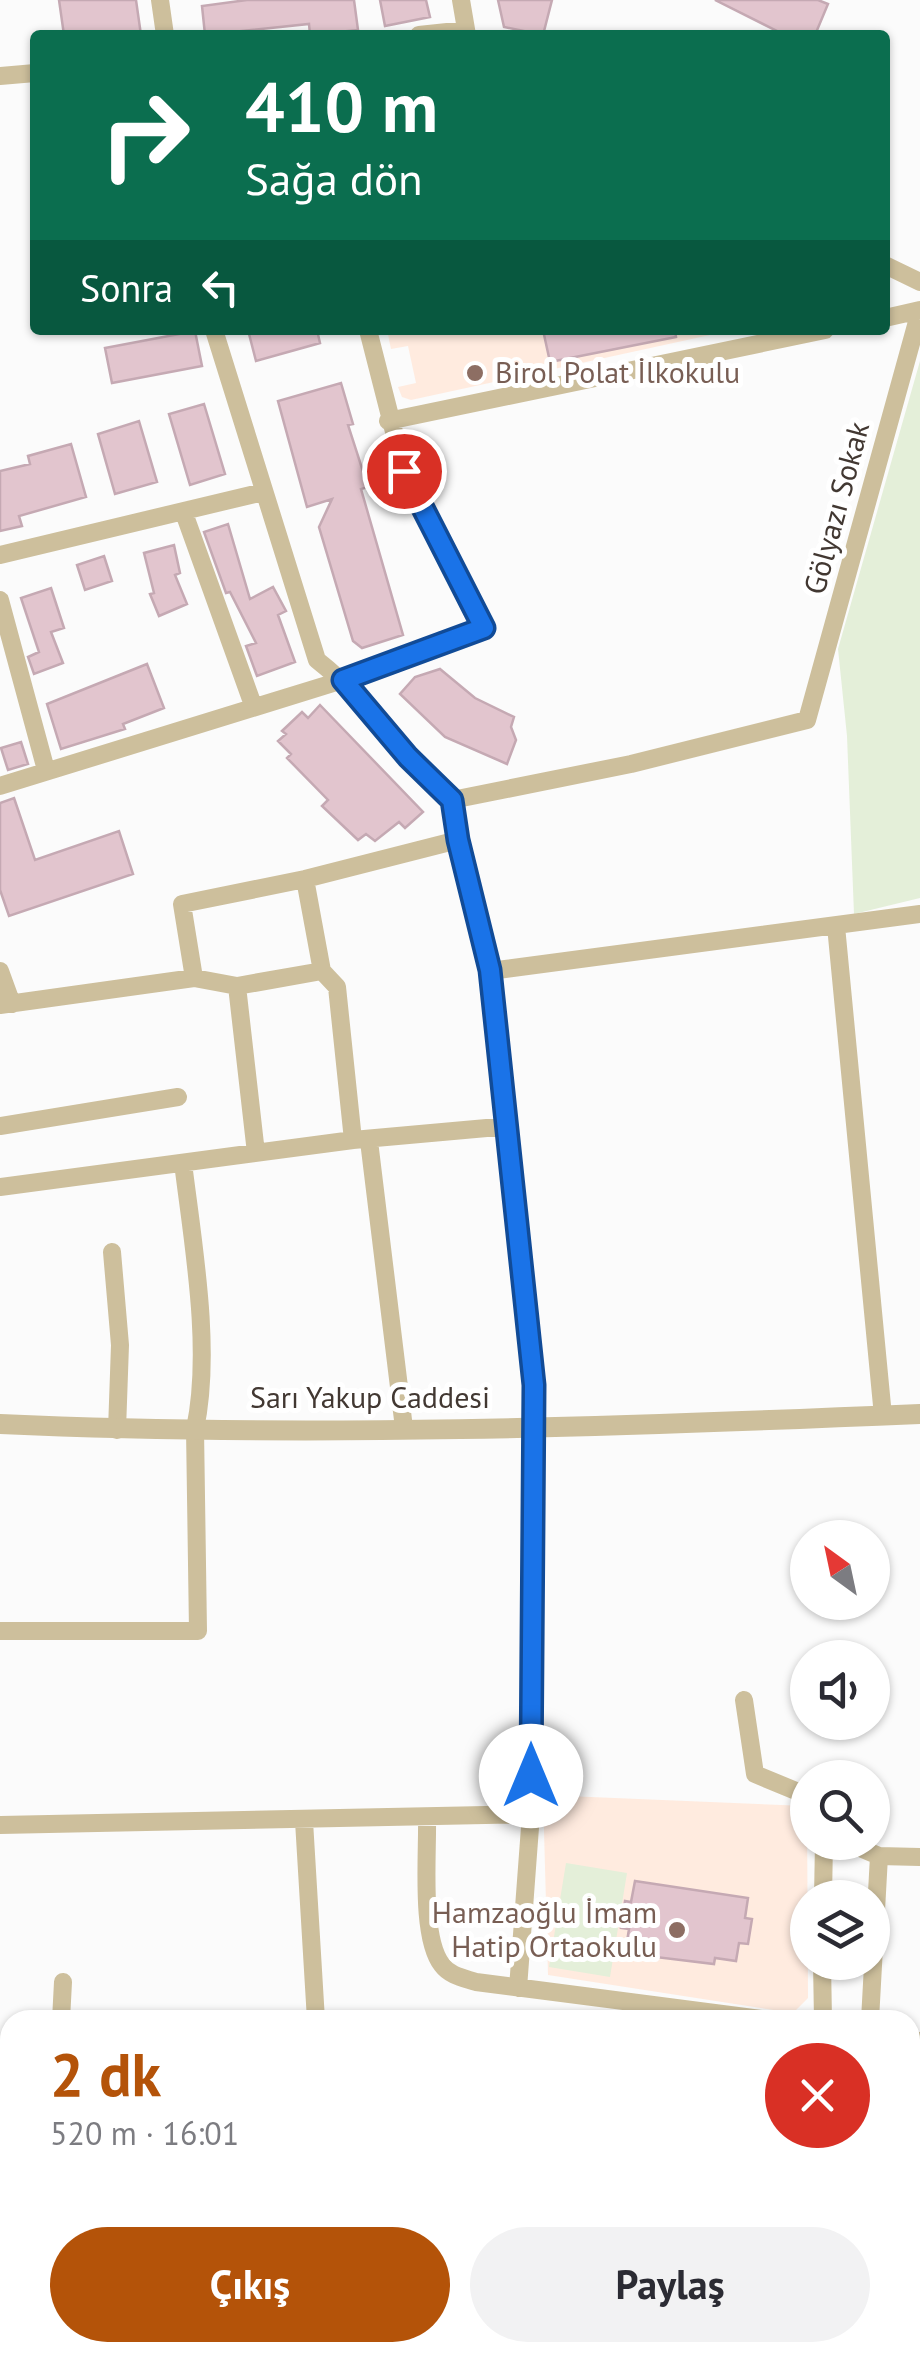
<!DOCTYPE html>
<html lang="tr">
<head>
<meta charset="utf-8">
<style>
  :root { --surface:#fff; --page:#f2f2f3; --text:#2b2b33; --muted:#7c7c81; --accent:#b45309 }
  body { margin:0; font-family:"PT Sans",sans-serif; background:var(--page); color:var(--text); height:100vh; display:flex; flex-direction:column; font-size:38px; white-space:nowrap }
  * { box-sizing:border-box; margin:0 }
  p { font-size:32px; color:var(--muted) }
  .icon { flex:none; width:55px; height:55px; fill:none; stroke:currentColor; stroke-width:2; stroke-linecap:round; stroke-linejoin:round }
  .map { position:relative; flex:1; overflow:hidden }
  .sheet { position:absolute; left:0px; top:2010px; width:920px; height:352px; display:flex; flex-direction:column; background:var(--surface); border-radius:30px 30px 0 0; box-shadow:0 2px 8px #0004 }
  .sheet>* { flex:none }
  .hud { position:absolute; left:30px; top:30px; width:860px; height:305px; border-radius:10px; box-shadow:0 2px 8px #0004; background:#0b6e4f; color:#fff; overflow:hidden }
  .needle { width:65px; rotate:327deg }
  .fabs { position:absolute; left:790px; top:1520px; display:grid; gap:20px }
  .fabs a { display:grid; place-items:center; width:100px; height:100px; border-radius:50%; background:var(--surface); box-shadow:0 2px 8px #0004; font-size:50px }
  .pin { position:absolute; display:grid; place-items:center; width:85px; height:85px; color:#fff; margin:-42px; border:5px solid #fff; border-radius:50%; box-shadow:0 2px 10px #0007 }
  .me { position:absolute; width:110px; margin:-55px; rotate:0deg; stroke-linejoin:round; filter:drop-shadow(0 0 8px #0008) }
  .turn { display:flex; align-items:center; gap:35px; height:210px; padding:0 50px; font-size:45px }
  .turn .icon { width:130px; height:130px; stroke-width:2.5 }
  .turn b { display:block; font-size:70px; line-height:85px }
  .then { display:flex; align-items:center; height:95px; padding:0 50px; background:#0003; gap:20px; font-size:38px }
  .round { display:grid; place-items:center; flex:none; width:105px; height:105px; border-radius:52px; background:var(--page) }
  .headline { display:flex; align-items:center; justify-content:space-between; height:170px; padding:0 50px }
  h1 { font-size:60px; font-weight:800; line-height:75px; color:var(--accent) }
  .cta { display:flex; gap:20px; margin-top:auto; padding:20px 50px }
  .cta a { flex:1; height:115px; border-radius:60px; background:var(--accent); color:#fff; font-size:40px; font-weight:800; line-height:115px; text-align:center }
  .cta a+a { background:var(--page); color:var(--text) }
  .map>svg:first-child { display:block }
</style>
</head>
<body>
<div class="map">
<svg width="920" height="2361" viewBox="0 0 920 2361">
  <rect width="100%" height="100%" fill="#fbfbfb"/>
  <path fill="#ffebdf" d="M387 330H733L411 400 402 397 398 387 416 383 408 346 391 349Z
    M543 1795 807 1806 808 1998 793 2013 548 1975Z"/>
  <path fill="#e4efd9" d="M920 361V898L854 914 847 736 838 649Z
    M566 1863 627 1873 610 1977 549 1967Z"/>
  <path fill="#e2c5ce" stroke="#c5a9b3" stroke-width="2.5" d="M59 0H136L141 35H64Z
    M247 0H354L358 30 310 35 309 24 205 35 202 6Z
    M380 0H426L430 17 385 26Z
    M498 0H552L543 35 504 27Z
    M715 0H818L828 4 815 35H785Z
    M248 330H317L320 343 256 361Z
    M543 330H675L676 337 550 362Z
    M195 331 202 366 112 383 105 348Z
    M341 383 353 424 348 425 368 487 361 489 403 635 362 648 353 641 319 527 332 499 307 507 278 401Z
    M204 404 225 474 190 485 169 414Z
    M139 421 157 482 115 494 98 434Z
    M71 444 86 497 19 516 22 526 0 531V471L30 464 28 456Z
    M228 524 250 599 273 587 286 611 278 615 295 662 257 676 246 646 256 643 230 592 226 593 204 532Z
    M174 545 180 573 175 575 187 604 159 616 150 594 154 593 144 553Z
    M104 556 112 581 85 590 77 565Z
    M51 588 64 628 51 632 63 663 34 674 28 657 39 652 21 598Z
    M147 664 164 708 123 724 125 729 61 749 47 704Z
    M440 669 475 698 514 717 511 727 516 740 507 764 445 737 400 694 415 677Z
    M320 705 423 812 405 828 399 822 375 841 366 834 358 840 322 806 328 800 287 758 291 754 278 741 286 734 282 731 302 712 308 718Z
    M21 742 28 764 8 770 1 748Z
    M14 798 35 860 119 831 133 874 9 916 0 890V803Z
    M635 1881 748 1898 745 1918 752 1919 748 1944 739 1943 736 1961 715 1958 714 1964 647 1956V1952L626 1948 629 1929 621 1928 625 1901 631 1902Z"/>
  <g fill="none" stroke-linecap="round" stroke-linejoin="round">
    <path stroke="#cdbf9c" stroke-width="18" d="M160 0 165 35
      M461 0 467 35
      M419 35 466 30
      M0 76 35 73
      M885 265 920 282
      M885 318 920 310
      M214 330 317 660C368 700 405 755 452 800L631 764 807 720 920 311
      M388 421 825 330
      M184 513 253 705
      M0 555 263 492
      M0 600 46 770
      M0 786 343 680 483 628 404 471 368 330
      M452 800 458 840 490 971 533 1385 531 1814 518 1988
      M305 879 322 971 337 987 353 1140
      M836 926 883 1416
      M0 971 12 1004
      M490 971 920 914
      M194 978 182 904 305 879 458 840
      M0 1005 194 978 237 986
      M0 1126 178 1097
      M369 1141 404 1428
      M256 1153 237 986 322 971
      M0 1187 353 1140 509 1126
      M112 1252 120 1345 117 1430
      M0 1631H198L195 1429C212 1350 193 1244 183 1163
      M744 1700 755 1774 808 1796
      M427 1817C428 1854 420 1937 442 1965 450 1976 464 1978 476 1982L770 2020
      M304 1821 316 2020
      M0 1825 531 1814
      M846 1842 879 1856 920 1857
      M823 1898 824 1842
      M822 1962 823 2020
      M61 2020 63 1982
      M870 2020 879 1856
      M910 2040 920 2041
      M177 2361 178 2352
      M627 2361 628 2352"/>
    <path stroke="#cdbf9c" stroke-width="20" d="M0 1424C306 1438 614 1427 920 1414
      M0 2160H10
      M0 2185 10 2186
      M910 2267 920 2269
      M910 2299 920 2300"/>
  </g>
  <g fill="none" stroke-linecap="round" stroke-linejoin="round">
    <g stroke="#114b97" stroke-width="25">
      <path id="route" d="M404 471 484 628 343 680 408 757 452 800 458 840 490 970 534 1385 531 1776"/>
    </g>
    <use href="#route" stroke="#1a73e8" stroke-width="18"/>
  </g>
  <g fill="#8d6e63" stroke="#fff" stroke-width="4">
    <circle cx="475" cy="373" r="10"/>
    <circle cx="677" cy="1930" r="10"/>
  </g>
  <g text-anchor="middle" stroke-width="10" stroke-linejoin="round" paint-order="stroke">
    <g font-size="30" fill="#785e54" stroke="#fff" text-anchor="start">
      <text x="495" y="383">Birol Polat İlkokulu</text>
      <text x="657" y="1923" text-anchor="end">Hamzaoğlu İmam<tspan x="657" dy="34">Hatip Ortaokulu</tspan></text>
    </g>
    <g font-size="30" fill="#423832" stroke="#fff">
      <text transform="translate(837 508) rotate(-75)" y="10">Gölyazı Sokak</text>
      <text x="370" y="1408">Sarı Yakup Caddesi</text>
    </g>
  </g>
</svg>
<div class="fabs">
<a><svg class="needle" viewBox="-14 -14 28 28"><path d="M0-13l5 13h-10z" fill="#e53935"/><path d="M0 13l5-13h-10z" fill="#7c7c81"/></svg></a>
<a><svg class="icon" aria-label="sound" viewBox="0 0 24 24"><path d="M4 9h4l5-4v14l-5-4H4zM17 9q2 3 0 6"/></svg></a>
<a><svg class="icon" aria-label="search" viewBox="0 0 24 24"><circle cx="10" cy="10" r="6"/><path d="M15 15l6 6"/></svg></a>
<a><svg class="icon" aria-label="layers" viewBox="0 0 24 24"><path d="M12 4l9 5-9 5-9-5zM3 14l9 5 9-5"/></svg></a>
</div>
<div class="pin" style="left:404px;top:471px;background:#d93025"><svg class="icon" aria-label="arrive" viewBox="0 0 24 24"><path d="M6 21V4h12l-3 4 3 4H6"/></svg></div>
<svg class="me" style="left:531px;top:1776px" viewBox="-20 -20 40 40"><circle r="19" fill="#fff"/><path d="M0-13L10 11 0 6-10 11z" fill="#1a73e8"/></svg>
<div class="hud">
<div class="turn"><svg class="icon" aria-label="right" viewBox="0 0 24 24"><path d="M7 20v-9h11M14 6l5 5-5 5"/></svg><div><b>410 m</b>Sağa dön</div></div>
<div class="then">Sonra<svg class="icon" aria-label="left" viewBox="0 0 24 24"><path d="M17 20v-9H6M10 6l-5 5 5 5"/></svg></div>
</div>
<section class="sheet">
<div class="headline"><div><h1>2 dk</h1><p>520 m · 16:01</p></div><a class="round" style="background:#d93025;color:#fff"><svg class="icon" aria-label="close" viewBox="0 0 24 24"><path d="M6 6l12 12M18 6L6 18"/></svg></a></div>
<div class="cta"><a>Çıkış</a><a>Paylaş</a></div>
</section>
</div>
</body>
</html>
